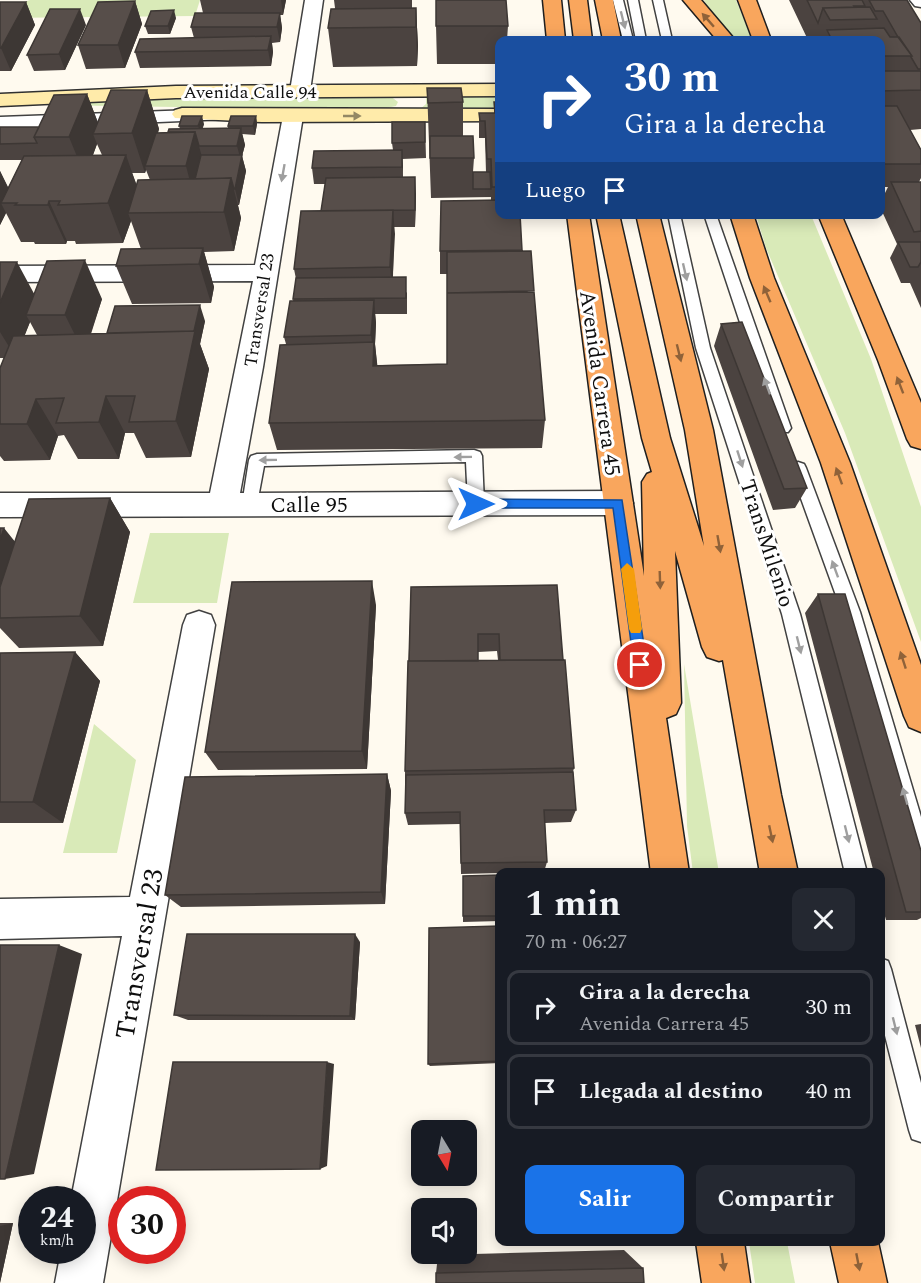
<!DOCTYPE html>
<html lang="es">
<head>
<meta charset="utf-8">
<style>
  :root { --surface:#171b24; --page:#242831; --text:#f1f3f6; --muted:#9ea1a6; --line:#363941; --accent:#1a73e8 }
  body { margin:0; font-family:Spectral,serif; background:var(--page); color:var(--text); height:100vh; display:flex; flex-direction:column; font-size:22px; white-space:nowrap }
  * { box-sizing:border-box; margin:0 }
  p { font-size:20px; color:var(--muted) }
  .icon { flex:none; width:33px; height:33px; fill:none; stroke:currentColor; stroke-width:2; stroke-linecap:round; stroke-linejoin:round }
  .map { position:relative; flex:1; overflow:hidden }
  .panel { position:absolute; left:495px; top:868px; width:390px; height:378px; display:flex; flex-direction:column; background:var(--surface); border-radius:12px; box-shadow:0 3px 15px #0003 }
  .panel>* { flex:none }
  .hud { position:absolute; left:495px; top:36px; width:390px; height:183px; border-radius:12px; box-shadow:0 3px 15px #0003; background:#1a4fa0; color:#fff; overflow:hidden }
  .needle { width:39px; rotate:170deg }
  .buttons { position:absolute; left:411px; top:1120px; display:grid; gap:12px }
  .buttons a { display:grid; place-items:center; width:66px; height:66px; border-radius:12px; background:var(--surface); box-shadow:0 3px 15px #0003; font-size:30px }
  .speed { position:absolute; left:18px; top:1186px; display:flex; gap:12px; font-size:30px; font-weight:700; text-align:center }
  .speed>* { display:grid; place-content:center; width:78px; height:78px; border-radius:50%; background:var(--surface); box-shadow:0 3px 15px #0003; line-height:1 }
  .speed small { font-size:15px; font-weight:400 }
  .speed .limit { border:9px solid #d22; background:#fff; color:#111 }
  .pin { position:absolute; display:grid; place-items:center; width:51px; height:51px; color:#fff; margin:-26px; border:3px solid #fff; border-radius:50%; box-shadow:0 2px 6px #0007 }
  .me { position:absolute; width:66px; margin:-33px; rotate:90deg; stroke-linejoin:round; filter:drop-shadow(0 0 4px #0008) }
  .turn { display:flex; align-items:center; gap:21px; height:126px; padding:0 30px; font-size:27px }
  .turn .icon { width:78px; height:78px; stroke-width:2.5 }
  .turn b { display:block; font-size:42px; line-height:51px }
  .then { display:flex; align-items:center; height:57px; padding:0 30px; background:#0003; gap:12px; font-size:22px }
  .round { display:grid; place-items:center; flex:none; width:63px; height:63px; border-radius:12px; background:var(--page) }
  .summary { display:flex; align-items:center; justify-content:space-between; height:102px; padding:0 30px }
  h1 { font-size:36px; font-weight:700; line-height:45px }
  .action { display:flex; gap:12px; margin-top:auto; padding:12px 30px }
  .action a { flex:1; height:69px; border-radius:12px; background:var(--accent); color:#fff; font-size:24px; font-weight:700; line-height:69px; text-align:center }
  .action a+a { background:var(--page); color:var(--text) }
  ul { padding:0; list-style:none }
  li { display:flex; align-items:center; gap:18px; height:75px; margin:0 12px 9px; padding:0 18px; border:3px solid var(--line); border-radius:12px }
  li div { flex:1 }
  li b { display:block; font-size:22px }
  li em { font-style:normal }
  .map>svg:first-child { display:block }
</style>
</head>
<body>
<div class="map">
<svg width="921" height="1283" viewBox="0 0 921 1283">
  <rect width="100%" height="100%" fill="#fffaef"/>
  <path fill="#d9eab8" d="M30 0H200L195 16 0 18V10Z
    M704 0H736L752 40H736L708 8Z
    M499 94V109L419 110 426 104V98L423 95Z
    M389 95 398 102 396 106 376 110 47 105 182 97Z
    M756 215H811L871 359 921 507V642L845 433 766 248Z
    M150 533H229L217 603H133Z
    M684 664 719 873H693L687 826Z
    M94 724 136 760 117 853H63Z
    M749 1242H787L795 1283H755Z"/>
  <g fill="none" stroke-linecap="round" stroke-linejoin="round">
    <g stroke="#414141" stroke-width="3">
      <path id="service" d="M613 0H623L633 40H623Z
        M628 0H638L646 40H636Z
        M653 0H663L672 40H662Z
        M668 214H680L710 348 800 614 867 873H845L782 614 696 348Z
        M704 214H716L791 428 788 432H778L775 428Z
        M474 450 480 452 482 456 484 504 482 508 476 510 470 508 468 504 466 462 264 466 256 509 250 511 244 509 242 505 249 460 251 456 257 454Z
        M798 462 804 464 806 468 860 612 921 817V862L914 859 911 852 842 612 790 468 792 464Z
        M880 958 888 961 891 969 921 1083V1142L912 1139 909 1130 880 1016Z"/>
    </g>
    <g stroke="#414141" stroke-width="3">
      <path id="minor" d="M305 0H323L310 91 307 95H293L290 91Z
        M910 0H921V7L915 6Z
        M220 109 227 111 230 115 227 119 0 129V117Z
        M293 110 300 112 303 116 263 367 240 493 618 491 628 495 633 503 628 511 618 515 0 517V493H210L253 281 0 282V266L255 265 283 116 286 112Z
        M199 611 211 615 215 625 103 1283H55L61 1251H82V1200H71L122 936 0 939V899L130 897 183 625 187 615Z"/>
    </g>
    <g stroke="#303030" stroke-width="3">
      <path id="secondary" d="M500 84V96L176 98 0 106V94L176 86Z
        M182 108 500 109V121L262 122 175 118 172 114 175 110Z"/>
    </g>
    <g stroke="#1f1f1f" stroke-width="3">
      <path id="trunk" d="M543 0H561L565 40H547Z
        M569 0H587L592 40H574Z
        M595 0H613L621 40H603Z
        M683 0H701L735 40H717Z
        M738 0H756L771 40H753Z
        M567 214H589L644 576 642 482 647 474 652 472 642 438 596 214H619L670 438 704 546 685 430 636 214H659L713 430 781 795 798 873H760L723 660 719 661 707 657 702 647 675 551 681 703 676 714 666 718 689 873H651Z
        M730 214H753L774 278 850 463 921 665V732L909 727 904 716 821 463 750 278Z
        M818 214H841L921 403V449L911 446 907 439 878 360Z
        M696 1242H744L750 1283H702Z
        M830 1242H878L887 1283H839Z"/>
    </g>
    <use href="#service" fill="#fff" fill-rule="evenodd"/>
    <use href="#minor" fill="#fff" fill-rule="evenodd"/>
    <use href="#secondary" fill="#ffebaa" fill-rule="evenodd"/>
    <use href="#trunk" fill="#f9a65d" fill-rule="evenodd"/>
  </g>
  <path fill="#4b4340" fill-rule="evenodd" d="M200 0H286L283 15H280L282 28 280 42 272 43 273 52 271 66 140 68 135 52 194 38 191 27 203 13Z
    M334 0H412V8H416L418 46 417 66 333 67 328 28 335 8Z
    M789 0H907L921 23V129L910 130 921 150V178L919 182H921V308L910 283H901L890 258 897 244 880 207V203L888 187H880V40H808Z
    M135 1 142 24 125 68 86 69 78 45Z
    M0 2H26L35 25 11 71H0Z
    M176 18 170 34H148L145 26Z
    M86 25 65 70 34 71 27 55Z
    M436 26H508L507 40H500V64H437Z
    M427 88 463 102V136L474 158 473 172H486L485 138H479V113H494V102H500V214L522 250 545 420 542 448 277 450 269 423 286 344 284 337 293 301 296 279 294 269 321 211 325 184H314L312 168 393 150 392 143 425 122 426 158 402 159 403 177 416 194 415 227H394L393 277 407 293V314H375L376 323 375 344 377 365 447 364V274H440V251L491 201V191V197L431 198Z
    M147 90 159 129 158 133 168 132 180 129 179 126 204 124 202 129H228V126L256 116 257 124 255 135 242 134 245 145 242 156 246 171 239 205H238L241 218 234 251 204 252 214 287 211 303 132 304 116 266 141 249 131 221 123 243 76 244 75 241H67L66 244H35L34 242H21L6 213 0 225V171L8 188 22 160H0V127H39L87 94 98 123ZM97 144 102 155H93ZM146 170 150 180 137 186 132 173H145Z
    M0 262 34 294 102 299 91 334 107 333 205 321 200 344 209 369 191 457 146 458 134 433H125L119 459H78L64 435 58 436 50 460 4 461 0 456V368L4 358H0ZM30 322 37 335 24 336Z
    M721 324 807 488 795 508 773 510 714 346Z
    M110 498 130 532 103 646 19 648 0 628V528L15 542Z
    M411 587 563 660 574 768 573 772 576 810 571 822 545 823 547 862 544 872 461 874 460 824 408 825 405 813V771ZM497 651 498 660 478 661V652Z
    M818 594 921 851V918L917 920H886L880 898V873H874L805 613Z
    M376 605 367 769 218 770 205 752Z
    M75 652 100 681 63 823H0V653Z
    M387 774 391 791 385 904 181 907 165 895Z
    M500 875V921L463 922V876Z
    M500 926V1063L430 1066 428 1064Z
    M360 942 355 1020H188L174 1015Z
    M921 1024V1048L915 1025Z
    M0 1223H13L0 1283Z
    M624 1250 643 1268 436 1273 438 1255Z"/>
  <path fill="#3d3734" d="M281 0H286L283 15Z
    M135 1 142 24 125 68 118 45Z
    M26 2 35 25 11 71 1 48Z
    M416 8 418 46 417 66 416 27Z
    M80 9 86 25 65 70 59 54Z
    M174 10 176 18 170 34 168 26Z
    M280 13 282 28 280 42 277 27Z
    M271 36 273 52 271 66 268 50Z
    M147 90 159 129 147 166H145L146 170 145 173 132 133Z
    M87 94 102 133 93 134 97 144 85 176 69 137Z
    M202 116 204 124 201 134 198 126Z
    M256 116 257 124 255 135 253 126Z
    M241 128 245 145 242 156 246 171 239 205 235 189 241 161 237 146Z
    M195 132 206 171 192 189 186 166Z
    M402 150 403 166V183L402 167Z
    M126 155 140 195 128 213 131 221 123 243 108 203Z
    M0 171 13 197 1 203 6 213 0 225Z
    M415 177 416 194 415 227Z
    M231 178 241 218 234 251 224 212Z
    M49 201 67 241 66 244 48 205Z
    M393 210 395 234 392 291 390 267Z
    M203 248 214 287 211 303 199 264Z
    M85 260 102 299 84 353 65 315Z
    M17 262 38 301 26 315 30 322 16 358 0 332V303Z
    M374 300 376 323 375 344 378 371 373 366 374 357 371 335Z
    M200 305 205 321 200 344 209 369 191 457 176 421 192 338Z
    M106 396 125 433 119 459 99 422Z
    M36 399 58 436 50 460 27 424Z
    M110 498 130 532 103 646 80 616Z
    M4 528 20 548 0 607V540Z
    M372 581 376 605 367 769 362 751Z
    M75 652 100 681 63 823 33 802Z
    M387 774 391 791 385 904 381 892Z
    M355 934 360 942 355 1020 350 1016Z
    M59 945 82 954 34 1174 5 1179Z
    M327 1062 334 1064 327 1166 320 1169Z
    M13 1223 0 1283V1226Z"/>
  <path fill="#574e4a" stroke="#3d3734" stroke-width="1.5" d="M436 0H506L508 26H436Z
    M807 0H862L865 6H854L855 7 823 8 818 23Z
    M869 0H907L921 23V69H918L911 57 912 56 898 37 883 11H875Z
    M135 1 118 45H78L98 2Z
    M0 2H26L1 48H0Z
    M870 7 877 19 830 20 823 8Z
    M416 8V27L328 28 331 9Z
    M50 9H80L59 54 27 55Z
    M174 10 168 26H145L151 11Z
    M195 13H280L277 27H191Z
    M884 28 890 37H899L912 56H880V40H832L827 30Z
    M271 36 268 50 135 52 140 39Z
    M880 71H921V90L880 91Z
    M427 88H461L463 102 428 103Z
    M111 90H147L132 133 93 134Z
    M87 94 69 137H34L54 95Z
    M494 102H500V187H492L491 159H487L485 121H480L479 113H495Z
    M880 106H897L921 150V164H880Z
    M182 116H202L198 126H179Z
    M231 116H256L253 126H228Z
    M392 122H425V142L392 143Z
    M0 127H39L34 137 37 143 0 144Z
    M241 128 237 146H199L195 132H168L169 129Z
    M195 132 186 166H145L156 133Z
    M430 136H473L474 158H430Z
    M402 150V167L312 168 314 151Z
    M126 155 108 203 58 205 60 201H49L48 205H15L17 203H1L24 156Z
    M201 155H242L235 189H234L231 178 195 179Z
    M473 172H490L491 189H473Z
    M415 177V210L321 211 326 178Z
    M231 178 224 212 128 213 138 180Z
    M891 182H921V231L914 232Z
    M500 200V214H520L522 250 440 251 441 201Z
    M393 210 390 267 294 269 301 211Z
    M898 242H921V262L918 267H910Z
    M203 248 199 264 116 266 121 249Z
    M531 251 534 291 447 293V252Z
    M85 260 65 315H26L47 261Z
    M0 262H17L0 303Z
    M406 277V298L293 299 296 278Z
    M534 292 545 420 269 423 280 345 374 342 373 366 447 364V293Z
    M374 300 371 335 284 337 290 301Z
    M200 305 194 331 107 333 115 306Z
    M742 322 807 488 784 489 721 324Z
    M195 331 176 421 129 422 135 396H106L99 422 56 423 64 398 36 399 27 424H0V368L13 336Z
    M110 498 80 616 0 618V587L29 499Z
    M0 528H4L0 540Z
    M372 581 362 751 205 752 232 582Z
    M557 585 563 660H500L499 634H478V661H409L411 587Z
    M818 594H845L921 851V912H906Z
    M75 652 33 802H0V653Z
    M565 660 574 768 405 771 408 661Z
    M573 772 576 810H544L547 862 461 863 460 812 405 813 406 775Z
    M387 774 381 892 165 895 185 777Z
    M500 875V916H463V876Z
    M500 926V1061L428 1064 429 928Z
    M187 934H355L350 1016 174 1015Z
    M0 945H59L5 1179H0Z
    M173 1062H327L320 1169 156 1170Z
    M643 1268 644 1283H436V1273Z"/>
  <defs><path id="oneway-solid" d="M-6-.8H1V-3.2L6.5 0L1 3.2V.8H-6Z" transform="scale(1.5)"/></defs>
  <g fill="#9f9f9f">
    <use href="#oneway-solid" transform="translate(623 20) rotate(76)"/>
    <use href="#oneway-solid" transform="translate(283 173) rotate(100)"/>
    <use href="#oneway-solid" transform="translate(685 272) rotate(77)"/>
    <use href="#oneway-solid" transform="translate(767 386) rotate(-110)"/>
    <use href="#oneway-solid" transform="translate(463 457) rotate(179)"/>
    <use href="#oneway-solid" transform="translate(740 459) rotate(72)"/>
    <use href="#oneway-solid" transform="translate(268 460) rotate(179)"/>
    <use href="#oneway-solid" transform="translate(835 569) rotate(-110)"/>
    <use href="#oneway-solid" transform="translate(799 645) rotate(76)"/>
    <use href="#oneway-solid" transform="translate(905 796) rotate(-106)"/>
    <use href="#oneway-solid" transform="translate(847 834) rotate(76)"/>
    <use href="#oneway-solid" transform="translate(895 1026) rotate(76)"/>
  </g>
  <g fill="#8f6239">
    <use href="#oneway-solid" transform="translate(708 20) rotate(-131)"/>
    <use href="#oneway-solid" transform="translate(767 294) rotate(-113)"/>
    <use href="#oneway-solid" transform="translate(679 353) rotate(76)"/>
    <use href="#oneway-solid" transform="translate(900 385) rotate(-111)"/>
    <use href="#oneway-solid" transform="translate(839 476) rotate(-110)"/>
    <use href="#oneway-solid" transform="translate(719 544) rotate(80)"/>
    <use href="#oneway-solid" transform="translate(660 580) rotate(88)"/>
    <use href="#oneway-solid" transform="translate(903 660) rotate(-108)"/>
    <use href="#oneway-solid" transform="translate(771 834) rotate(78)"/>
    <use href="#oneway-solid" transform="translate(723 1262) rotate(82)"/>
    <use href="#oneway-solid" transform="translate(858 1262) rotate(79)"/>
  </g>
  <use fill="#938864" href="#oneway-solid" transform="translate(352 116)"/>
  <path fill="#1a73e8" stroke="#114b97" stroke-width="1.5" d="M476 499 622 500 647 665 645 669 640 671 636 669 634 665 613 508H476L470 504Z"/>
  <path fill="#f59e0b" d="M627 563 634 569 642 629 640 633H631L629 629 621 569Z"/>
  <g text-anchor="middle" stroke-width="6" stroke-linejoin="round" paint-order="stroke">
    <g font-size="18" fill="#0e0e0e" stroke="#fff">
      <text x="250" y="98">Avenida Calle 94</text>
      <text transform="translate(259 310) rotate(-81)" y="6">Transversal 23</text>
    </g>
    <g font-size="22" fill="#0e0e0e" stroke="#fff">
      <text transform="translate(601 383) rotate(82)" y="8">Avenida Carrera 45</text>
      <text x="309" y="512">Calle 95</text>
      <text transform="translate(768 543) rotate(72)" y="8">TransMilenio</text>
    </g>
    <g font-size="27" fill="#0e0e0e" stroke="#fff">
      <text transform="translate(139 954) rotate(-80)" y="9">Transversal 23</text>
    </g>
  </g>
</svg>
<div class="buttons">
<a><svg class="needle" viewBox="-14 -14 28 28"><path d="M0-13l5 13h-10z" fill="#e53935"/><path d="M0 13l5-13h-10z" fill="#9ea1a6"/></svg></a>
<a><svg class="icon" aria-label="sound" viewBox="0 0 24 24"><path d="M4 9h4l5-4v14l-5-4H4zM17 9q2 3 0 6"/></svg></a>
</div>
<div class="speed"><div>24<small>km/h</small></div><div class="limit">30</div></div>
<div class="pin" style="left:640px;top:665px;background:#d93025"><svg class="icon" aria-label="arrive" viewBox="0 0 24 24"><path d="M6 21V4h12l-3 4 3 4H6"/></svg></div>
<svg class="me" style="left:476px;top:504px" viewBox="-20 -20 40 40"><path d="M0-17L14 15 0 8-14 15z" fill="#1a73e8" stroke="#fff" stroke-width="4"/></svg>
<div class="hud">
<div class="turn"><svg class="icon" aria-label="right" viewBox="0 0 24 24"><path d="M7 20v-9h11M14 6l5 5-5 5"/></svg><div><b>30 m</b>Gira a la derecha</div></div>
<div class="then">Luego<svg class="icon" aria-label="arrive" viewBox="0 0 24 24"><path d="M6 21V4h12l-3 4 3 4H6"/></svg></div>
</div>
<section class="panel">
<div class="summary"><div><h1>1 min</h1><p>70 m · 06:27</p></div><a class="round"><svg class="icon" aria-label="close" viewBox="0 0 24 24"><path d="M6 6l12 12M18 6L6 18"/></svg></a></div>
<ul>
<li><svg class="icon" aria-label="right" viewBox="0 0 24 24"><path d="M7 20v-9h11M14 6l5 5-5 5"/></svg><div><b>Gira a la derecha</b><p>Avenida Carrera 45</p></div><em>30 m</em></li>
<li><svg class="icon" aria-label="arrive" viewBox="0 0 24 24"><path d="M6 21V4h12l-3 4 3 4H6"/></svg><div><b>Llegada al destino</b></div><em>40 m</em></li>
</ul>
<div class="action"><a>Salir</a><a>Compartir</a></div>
</section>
</div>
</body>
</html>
